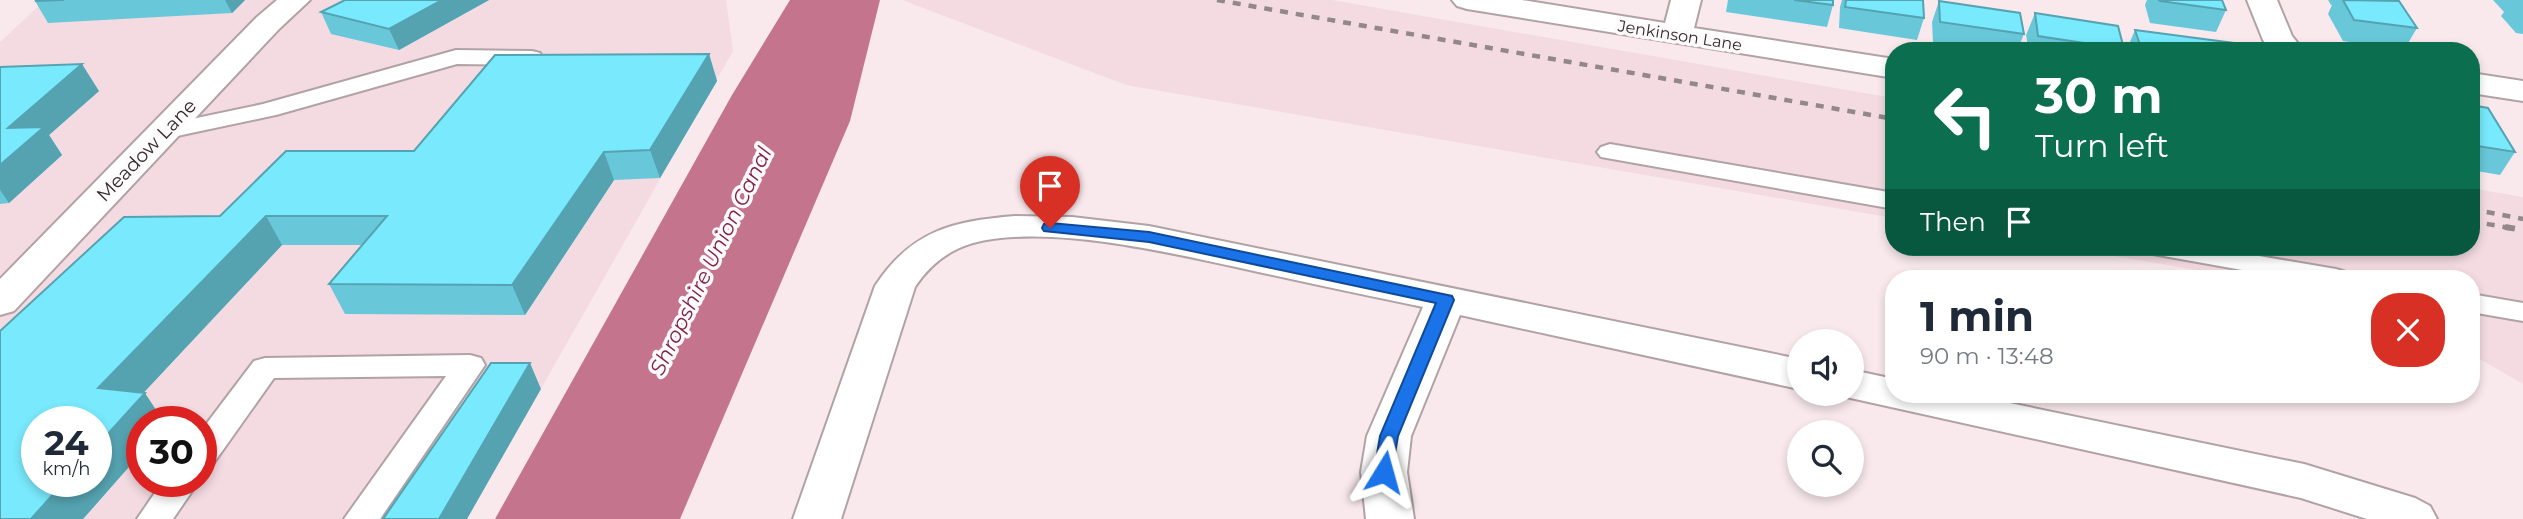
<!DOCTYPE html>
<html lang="en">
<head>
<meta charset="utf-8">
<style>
  :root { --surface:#fff; --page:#f6f6f7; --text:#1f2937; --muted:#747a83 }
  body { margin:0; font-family:Montserrat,sans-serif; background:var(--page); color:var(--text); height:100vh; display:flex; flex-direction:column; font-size:26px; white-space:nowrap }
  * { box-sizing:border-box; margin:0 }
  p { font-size:23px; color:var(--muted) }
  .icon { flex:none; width:38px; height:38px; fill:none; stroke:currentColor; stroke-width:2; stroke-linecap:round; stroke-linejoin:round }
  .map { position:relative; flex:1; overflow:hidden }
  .side { position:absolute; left:1885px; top:270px; width:595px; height:133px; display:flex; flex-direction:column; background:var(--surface); border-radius:28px; box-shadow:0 4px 10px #0003 }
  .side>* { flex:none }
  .hud { position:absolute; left:1885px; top:42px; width:595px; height:214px; border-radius:28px; box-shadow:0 4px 10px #0003; background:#0b6e4f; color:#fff; overflow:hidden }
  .controls { position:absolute; left:1787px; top:329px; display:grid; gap:14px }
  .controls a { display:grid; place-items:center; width:77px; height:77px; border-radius:50%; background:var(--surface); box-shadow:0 4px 10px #0003; font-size:35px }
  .speed { position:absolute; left:21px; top:406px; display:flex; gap:14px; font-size:35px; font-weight:700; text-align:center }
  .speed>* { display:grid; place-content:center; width:91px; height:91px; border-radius:50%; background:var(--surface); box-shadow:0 4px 10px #0003; line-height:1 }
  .speed small { font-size:18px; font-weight:400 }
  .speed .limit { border:10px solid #d22; background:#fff; color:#111 }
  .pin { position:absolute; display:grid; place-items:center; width:60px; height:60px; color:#fff; margin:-72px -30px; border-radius:50% 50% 50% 0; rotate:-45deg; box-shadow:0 0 7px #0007 }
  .pin .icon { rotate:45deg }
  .me { position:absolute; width:77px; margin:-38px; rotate:8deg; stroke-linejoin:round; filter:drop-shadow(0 0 5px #0008) }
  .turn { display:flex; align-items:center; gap:24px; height:147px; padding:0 35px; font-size:32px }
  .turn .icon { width:91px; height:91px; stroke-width:2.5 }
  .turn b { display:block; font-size:49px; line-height:60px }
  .then { display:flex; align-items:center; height:66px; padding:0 35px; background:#0003; gap:14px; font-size:26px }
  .round { display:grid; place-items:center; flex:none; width:74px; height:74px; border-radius:28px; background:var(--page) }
  .headline { display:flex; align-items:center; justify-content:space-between; height:119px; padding:0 35px }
  h1 { font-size:42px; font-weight:700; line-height:52px }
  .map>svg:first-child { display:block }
</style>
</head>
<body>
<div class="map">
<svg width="2523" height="519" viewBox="0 0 2523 519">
  <rect width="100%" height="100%" fill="#f9e9ed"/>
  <path fill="#f4dbe2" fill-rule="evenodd" d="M45 0H726L733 51 467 519H0V42ZM37 422H96V481H37ZM142 422H201V481H142Z
    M902 0H1332L1893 98V218L1126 85Z
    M2471 188 2523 197V384L2471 354V278H2243L2061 247H2471Z"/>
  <path fill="#c5748e" d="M790 0H880L850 121 680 519H495L732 95Z"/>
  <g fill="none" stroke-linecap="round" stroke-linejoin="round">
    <g stroke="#b1a2a6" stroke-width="4">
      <path id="lane" d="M456 50 532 51 540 53 543 58 540 63 532 65 457 64 276 115 163 139 154 137 151 132 154 127 263 104Z
        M1610 144 1894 193V209L1601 157 1597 152 1601 147Z
        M2144 247H2206L2336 269 2346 272 2350 278H2287L2158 255 2148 253Z
        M2471 294 2523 303V321L2471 312Z
        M470 355 481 358 485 365 380 519H344L446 376 274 378 213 464 201 467V431L254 361 265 358Z
        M163 481H199L173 519H137Z"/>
    </g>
    <g stroke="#b1a2a6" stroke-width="4">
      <path id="street" d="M277 0H310L279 29 14 311 0 315V279L257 17Z
        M1452 0H1522L1665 23 1671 0H1701L1694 28 1894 59V78L1467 9 1457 6Z
        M2247 0H2277L2292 36 2304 51H2271L2263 40Z
        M2471 73 2523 81V101L2471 93Z
        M1015 216 1072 217 1149 226 1799 359V389L1460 315 1411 436 1407 472 1414 519H1366L1361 472 1367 436 1423 307C1360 294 1298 281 1236 267 1162 251 1046 224 973 243 948 250 929 266 915 287L841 519H793L875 286C911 231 952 221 1015 216Z
        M1852 370 1894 379V394H1966L2304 464 2415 498 2430 506 2437 519H2367L2301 498 1837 395 1852 394Z"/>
    </g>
    <use href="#lane" fill="#fff" fill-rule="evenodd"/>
    <use href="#street" fill="#fff" fill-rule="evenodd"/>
    <path stroke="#92878a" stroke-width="4.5" stroke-dasharray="8 8" stroke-linecap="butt" d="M1217 0 1894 119
      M2471 209 2523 219
      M2471 221 2515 229"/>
    <path stroke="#92878a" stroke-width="6" stroke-dasharray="10 10" stroke-linecap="butt" d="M2505 227 2523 230"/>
  </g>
  <path fill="#68c8da" d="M37 0H245L232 13 48 23 35 1Z
    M345 0H489L399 50 331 34 321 12Z
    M1728 0H1833V5L1827 27 1726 12Z
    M1842 0H1923L1924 18 1917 40 1839 28 1840 7Z
    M2145 0H2222L2226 10 2216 32 2150 23 2145 5 2147 0Z
    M2328 0H2394L2417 28 2404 50 2343 41 2328 14 2332 5H2331Z
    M2493 0H2523V34L2516 33 2501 16 2504 12Z
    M1939 1 2024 34 2017 51H1981L1933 43 1932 22Z
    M2035 13 2124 49V51H2029L2026 35Z
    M2135 30 2252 51H2126Z
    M709 54 717 81 660 178 614 180 525 315 345 314 329 284 362 245H282L143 393 142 452 83 519 220 216Z
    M0 67 99 91 49 135 62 155 9 203 0 204Z
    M2471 105 2515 152 2500 175 2471 170Z"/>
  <path fill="#55a3b1" d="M225 0H245L232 13Z
    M442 0H489L399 50 389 29Z
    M709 54 717 81 660 178 650 150Z
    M82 64 99 91 49 135 62 155 9 203 0 190V165L8 128Z
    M604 152 614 180 525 315 512 285Z
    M266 216 282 245 119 419 98 388Z
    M530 363 541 389 467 519H439Z
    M145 393 164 422H142V452L83 519H31L65 481H96V447Z"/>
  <path fill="#79e9fd" stroke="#55a3b1" stroke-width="2" d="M37 0H64L35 1Z
    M345 0H442L389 29 321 12Z
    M1794 0H1833V5Z
    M1846 0H1923L1924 18 1845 7Z
    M2159 0H2222L2226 10 2160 1Z
    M2343 0 2399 1 2417 28 2354 20Z
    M1939 1 2020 13 2024 34 1940 22Z
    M2035 13 2118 26 2124 49 2038 36Z
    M2135 30 2249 45 2252 51H2142Z
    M709 54 650 150 604 152 512 285 329 284 387 216H266L98 388 145 393 96 447V422H37V481H65L31 519H0V331L124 217 220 216 286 151H414L495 55Z
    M82 64 8 128 44 127 0 165V67Z
    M2471 105 2488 108 2515 152 2471 145Z
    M491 363H530L439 519H383Z"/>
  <path fill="#1a73e8" stroke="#114b97" stroke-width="2" d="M1050 223 1149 232 1452 296 1454 300 1398 436 1391 477H1377L1374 472 1380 436 1436 303 1149 242 1044 231 1042 228 1044 224Z"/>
  <g text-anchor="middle" stroke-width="7" stroke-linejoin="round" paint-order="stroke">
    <g font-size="16" fill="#312b2c" stroke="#fdfafb">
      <text transform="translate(1680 35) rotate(9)" y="6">Jenkinson Lane</text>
    </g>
    <g font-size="19" fill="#312b2c" stroke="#fdfafb">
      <text transform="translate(146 150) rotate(-46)" y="7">Meadow Lane</text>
    </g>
    <g font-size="21" font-style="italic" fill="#822149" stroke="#fdfafb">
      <text transform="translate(711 261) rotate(-64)" y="7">Shropshire Union Canal</text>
    </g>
  </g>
</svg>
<div class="controls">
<a><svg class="icon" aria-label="sound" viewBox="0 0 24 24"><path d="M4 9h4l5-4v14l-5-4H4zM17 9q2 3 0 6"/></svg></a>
<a><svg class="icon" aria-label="search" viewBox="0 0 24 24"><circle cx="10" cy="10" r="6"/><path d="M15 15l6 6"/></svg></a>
</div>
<div class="speed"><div>24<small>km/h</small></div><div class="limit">30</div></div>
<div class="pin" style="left:1050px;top:228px;background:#d93025"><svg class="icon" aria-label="arrive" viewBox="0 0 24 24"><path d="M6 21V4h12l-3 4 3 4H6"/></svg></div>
<svg class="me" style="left:1384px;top:472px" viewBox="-20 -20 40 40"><path d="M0-17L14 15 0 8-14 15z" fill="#1a73e8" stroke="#fff" stroke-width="4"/></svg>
<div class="hud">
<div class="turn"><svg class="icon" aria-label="left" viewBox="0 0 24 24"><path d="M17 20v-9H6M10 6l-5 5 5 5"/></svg><div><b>30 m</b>Turn left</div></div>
<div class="then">Then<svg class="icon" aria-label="arrive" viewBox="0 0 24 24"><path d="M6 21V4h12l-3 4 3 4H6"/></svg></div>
</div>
<section class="side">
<div class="headline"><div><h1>1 min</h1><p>90 m · 13:48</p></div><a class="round" style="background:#d93025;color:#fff"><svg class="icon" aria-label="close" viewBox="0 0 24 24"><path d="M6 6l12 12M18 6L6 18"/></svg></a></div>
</section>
</div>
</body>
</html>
